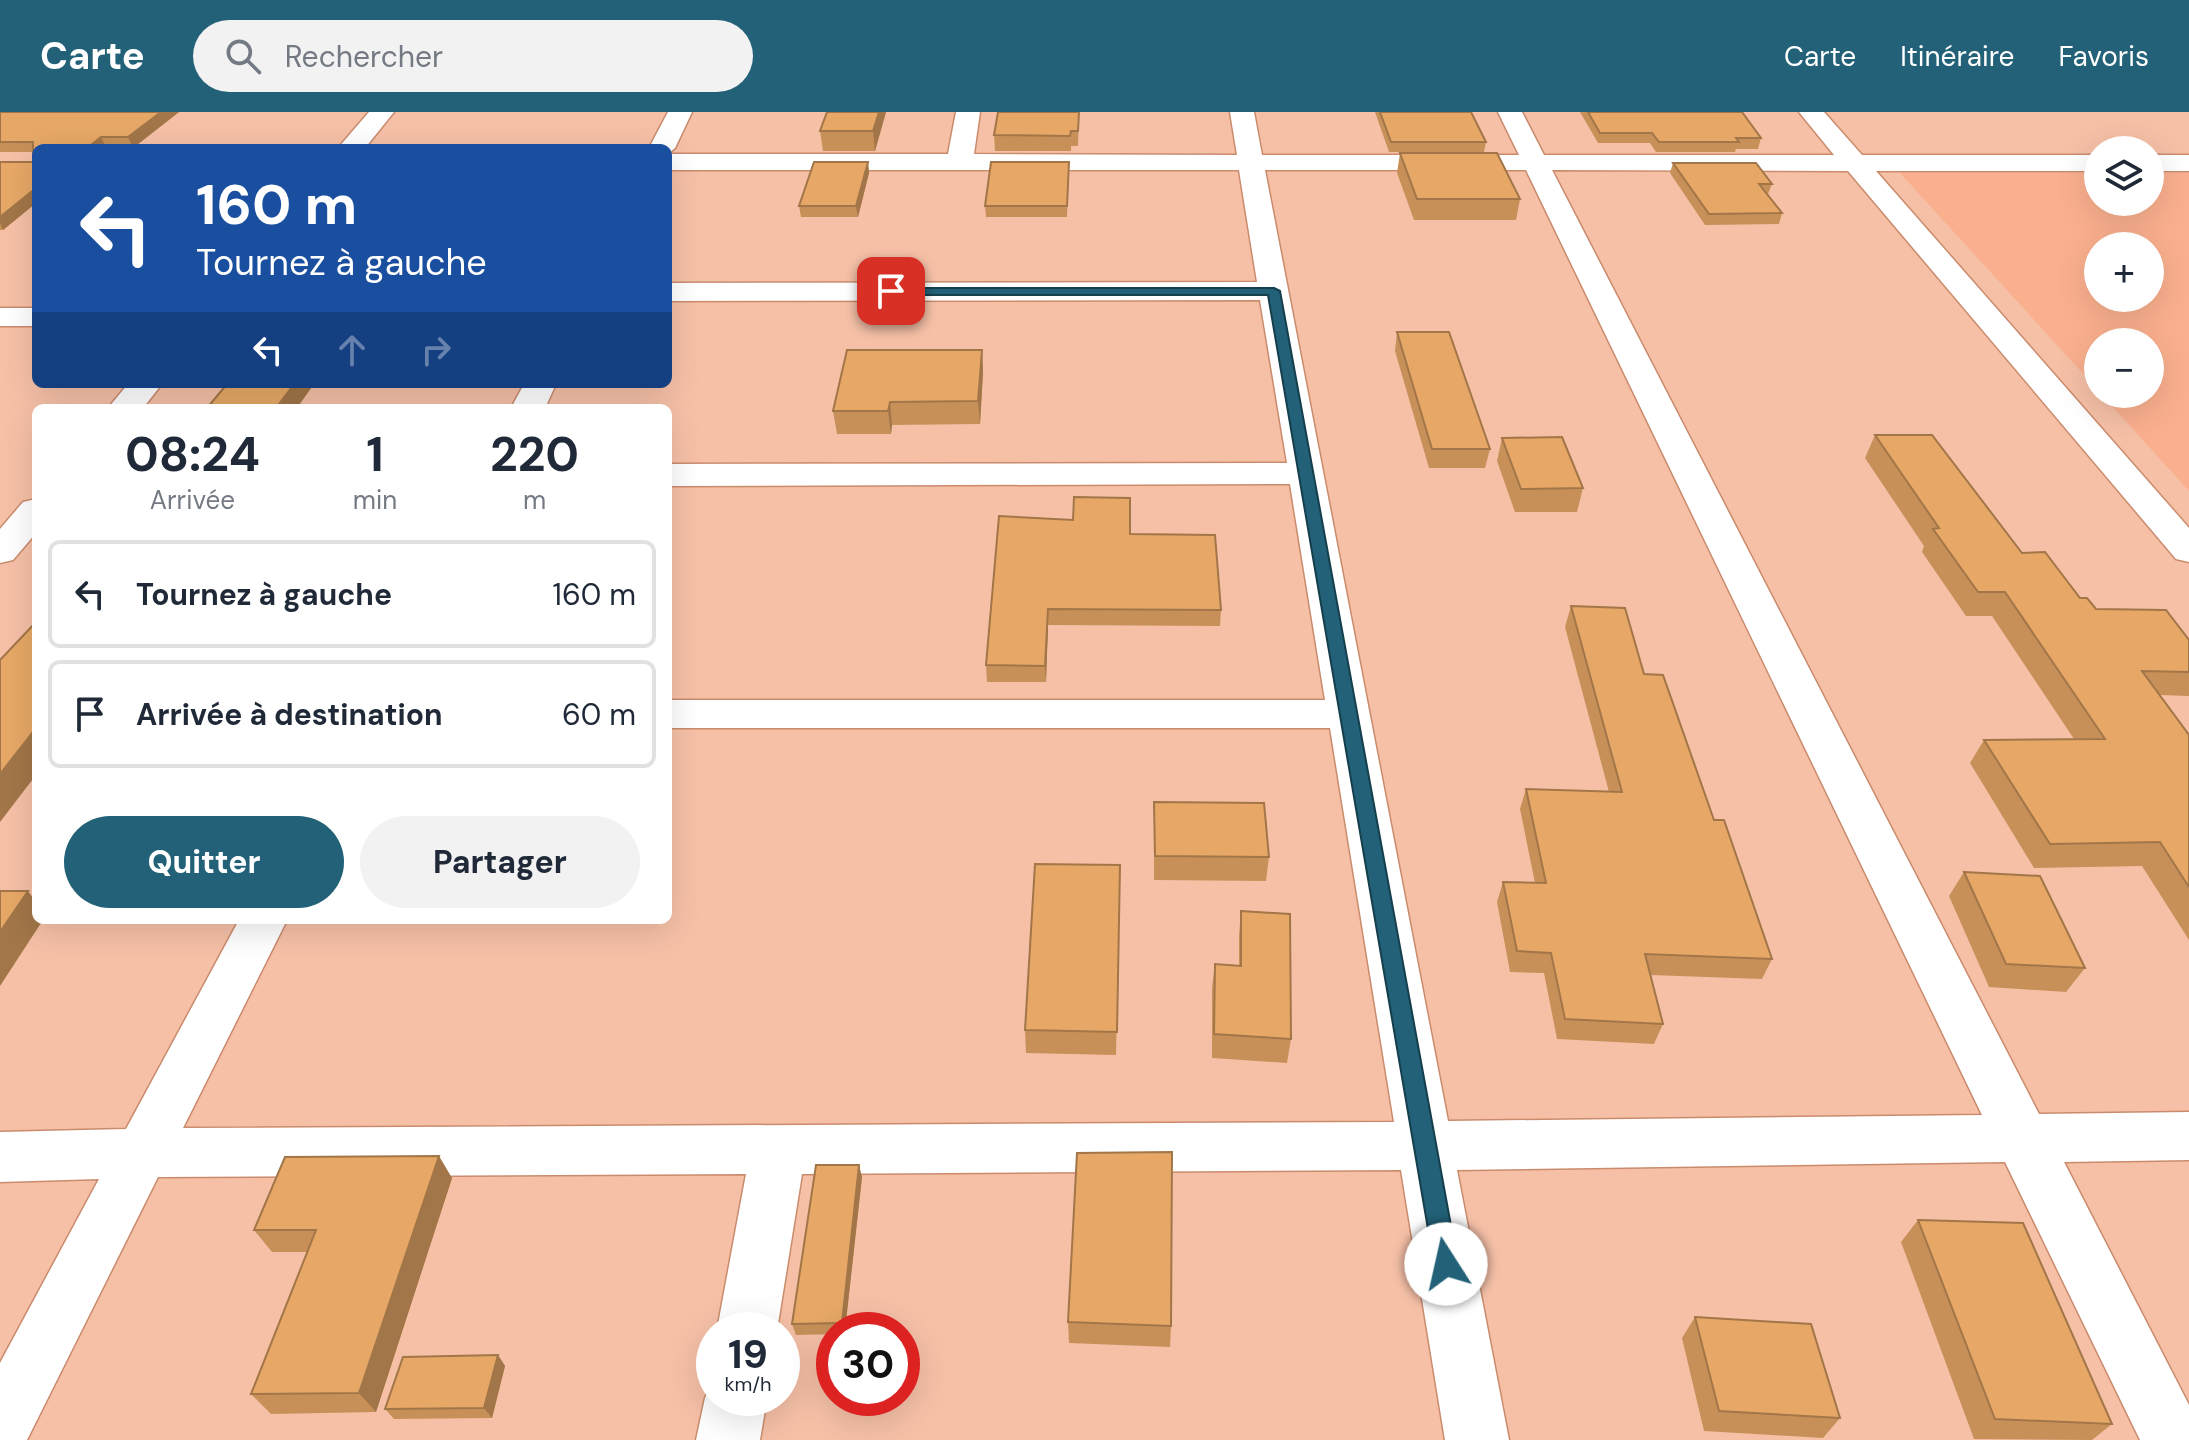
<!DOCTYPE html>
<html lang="fr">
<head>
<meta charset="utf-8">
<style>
  :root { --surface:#fff; --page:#f2f2f3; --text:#1f2937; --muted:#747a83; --line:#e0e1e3; --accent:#226177 }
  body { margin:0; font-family:"DM Sans",sans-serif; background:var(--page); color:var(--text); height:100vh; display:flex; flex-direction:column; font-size:30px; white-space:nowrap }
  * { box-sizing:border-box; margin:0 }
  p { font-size:26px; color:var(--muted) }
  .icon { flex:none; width:44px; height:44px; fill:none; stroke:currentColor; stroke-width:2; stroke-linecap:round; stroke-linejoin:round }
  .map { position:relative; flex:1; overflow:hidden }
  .sheet { position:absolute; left:32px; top:292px; width:640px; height:520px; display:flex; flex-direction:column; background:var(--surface); border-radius:12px; box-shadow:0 8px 32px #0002 }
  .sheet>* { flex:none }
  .top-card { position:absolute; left:32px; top:32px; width:640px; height:244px; border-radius:12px; box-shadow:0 8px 32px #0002; background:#1a4fa0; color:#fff; overflow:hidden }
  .controls { position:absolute; left:2084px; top:24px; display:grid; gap:16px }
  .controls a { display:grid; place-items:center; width:80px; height:80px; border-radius:50%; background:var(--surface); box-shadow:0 8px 32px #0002; font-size:40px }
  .speed { position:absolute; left:696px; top:1200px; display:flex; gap:16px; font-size:40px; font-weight:700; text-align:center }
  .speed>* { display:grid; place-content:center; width:104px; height:104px; border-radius:50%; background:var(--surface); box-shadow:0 8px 32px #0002; line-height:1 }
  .speed small { font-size:20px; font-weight:400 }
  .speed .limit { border:12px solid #d22; background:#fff; color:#111 }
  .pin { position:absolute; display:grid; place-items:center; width:68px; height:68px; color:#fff; margin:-34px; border-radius:16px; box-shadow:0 4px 12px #0006 }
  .me { position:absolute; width:88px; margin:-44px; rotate:350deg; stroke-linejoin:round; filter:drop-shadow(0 0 6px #0008) }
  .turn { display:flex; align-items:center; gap:28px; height:168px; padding:0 32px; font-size:36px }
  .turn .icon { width:104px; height:104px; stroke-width:2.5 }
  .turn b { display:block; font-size:56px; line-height:68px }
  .lanes { display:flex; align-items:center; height:76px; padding:0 32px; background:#0003; justify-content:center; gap:40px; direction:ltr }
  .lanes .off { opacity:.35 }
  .eta { display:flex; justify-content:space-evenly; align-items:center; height:136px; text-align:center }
  .eta b { font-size:48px; font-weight:700; line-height:56px }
  .primary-button { display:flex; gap:16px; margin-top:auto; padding:16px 32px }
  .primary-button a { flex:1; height:92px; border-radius:48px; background:var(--accent); color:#fff; font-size:32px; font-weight:700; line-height:92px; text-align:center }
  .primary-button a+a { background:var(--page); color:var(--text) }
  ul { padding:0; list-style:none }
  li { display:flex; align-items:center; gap:24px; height:108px; margin:0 16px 12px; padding:0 16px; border:4px solid var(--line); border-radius:12px }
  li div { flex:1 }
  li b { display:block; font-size:30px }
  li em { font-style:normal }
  header { display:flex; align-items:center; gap:48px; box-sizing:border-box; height:112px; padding:0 40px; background:var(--accent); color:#fff }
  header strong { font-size:38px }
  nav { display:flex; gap:44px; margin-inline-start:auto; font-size:28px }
  .search { width:560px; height:72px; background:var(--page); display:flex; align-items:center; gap:20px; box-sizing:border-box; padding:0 28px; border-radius:44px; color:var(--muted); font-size:30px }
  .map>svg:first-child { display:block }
</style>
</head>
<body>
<header>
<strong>Carte</strong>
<div class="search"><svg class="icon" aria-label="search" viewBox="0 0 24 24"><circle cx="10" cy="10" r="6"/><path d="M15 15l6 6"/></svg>Rechercher</div>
<nav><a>Carte</a><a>Itinéraire</a><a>Favoris</a></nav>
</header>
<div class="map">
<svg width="2189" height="1328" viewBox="0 0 2189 1328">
  <rect width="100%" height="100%" fill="#f6c0a7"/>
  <path fill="#fab08e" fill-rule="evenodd" d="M1900 61H2098V90H2150V61H2189V379L2101 282H2150V230H2098V278ZM2098 134H2150V186H2098Z"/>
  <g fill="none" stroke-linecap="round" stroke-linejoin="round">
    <g stroke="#ca8b6d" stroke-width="3">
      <path id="minor" d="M369 0H394L365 36H338Z
        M668 0H692L675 36 668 42V36H649Z
        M956 0H980L974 42 1237 43 1230 0H1254L1262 43H1519L1498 0H1522L1544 43H1834L1799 0H1824L1862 43H2098V59H1876L2189 416V450L2176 447 1848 59 1552 58 2039 1002 2189 1000V1048L2064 1050 2189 1293V1328H2140L2005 1050 1457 1058 1509 1328H1445L1401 1058 802 1062 777 1218H717L746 1062 158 1065 27 1328H0V1251L99 1067 0 1070V1020L126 1017 239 808H287L183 1016 1394 1010 1330 616H668V588H1325L1290 372 668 374V352L1287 351 1260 188 668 189V171L1257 170 1239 58H668V42H948ZM1265 58H1526L1982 1003 1448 1009Z
        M2150 43H2189V59H2150Z
        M0 196H36V214H0Z
        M128 272H162L143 296H108Z
        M524 272H556L545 296H511Z
        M36 387V421L13 448 0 451V417L23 390Z
        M714 1264V1286H767L760 1328H696L705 1286Z"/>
    </g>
    <use href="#minor" fill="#fff" fill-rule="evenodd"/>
  </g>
  <path fill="#c79059" d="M0 0H179L133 36H36V91L3 118H0V50H33V40H0Z
    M886 0 875 39H823L820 19Z
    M1079 0 1078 34H1071V39H995L994 23Z
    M1375 0H1471L1486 30 1484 40H1389Z
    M1580 0H1742L1761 26 1758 37H1736L1735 40H1656L1650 31H1598Z
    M1400 41 1520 87 1516 108H1414L1397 61Z
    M868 50 869 61 858 105H801L799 94Z
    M1069 50 1067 105H986L985 94Z
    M1673 51 1772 72 1768 82 1782 101 1779 112 1705 113 1670 61Z
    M1397 220 1490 337 1485 356H1429L1395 239Z
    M982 238 983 260 980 312 892 313 891 322H837L833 299Z
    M1875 323 2022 441 2096 497 2189 528V584L2160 583 2189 623V828L2142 754 2034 756 1970 651 1984 628 2074 627 1992 504H1966L1922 440 1924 434 1865 346Z
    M1502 326 1583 376 1577 400H1515L1497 349Z
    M1130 422 1221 498 1220 514 1048 513 1046 570H987L986 553Z
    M1571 494 1644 562 1714 708 1772 847 1762 867 1650 863 1663 912 1654 932 1557 927 1544 861 1510 860 1497 790 1503 770 1535 771 1520 697 1526 677 1609 680 1565 515Z
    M1154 690 1269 745 1266 769 1154 768Z
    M1120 753 1116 943 1026 941 1025 918Z
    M1964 760 2085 856 2066 880 1989 875 1949 784Z
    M1241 799 1291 927 1287 951 1212 946V876L1215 852 1239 853V823Z
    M862 1065 845 1218H834V1222L796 1223 792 1212Z
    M452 1066 376 1300 271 1302 251 1282 307 1140H272L254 1118Z
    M1918 1108 2112 1312 2092 1328 1974 1327 1901 1130Z
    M1695 1205 1840 1306 1823 1326 1704 1319 1682 1226Z
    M1068 1210 1171 1214 1170 1235 1069 1231Z
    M498 1243 505 1254 492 1306 394 1307 385 1297Z"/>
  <path fill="#a27648" d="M161 0H179L133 36 128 25Z
    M879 0H886L875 39 873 19Z
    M101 25 106 35 105 36H87Z
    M868 50 869 61 858 105 856 94Z
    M36 76V91L3 118 0 111V105Z
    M982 238 983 260 980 312 978 289Z
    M294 272H314L297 296H276Z
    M890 290 892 313 891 322 888 299Z
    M1048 497V513L1046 570 1045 554Z
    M36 616V663L0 710V662Z
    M28 779 36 790V808H43L0 874V820Z
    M439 1044 452 1066 376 1300 359 1281Z
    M859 1053 862 1065 845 1218H844L842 1211Z
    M498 1243 505 1254 492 1306 484 1296Z"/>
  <path fill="#e7a867" stroke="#a27648" stroke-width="2" d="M0 0H161L128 25H101L87 36H36V76L0 105V50H33V30H0Z
    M827 0H879L873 19H820Z
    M998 0H1079L1078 19H1071L1070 24 994 23Z
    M1380 0H1471L1486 30H1391Z
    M1588 0H1742L1761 26H1736L1739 30H1659L1652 21H1600Z
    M1400 41H1497L1520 87H1417Z
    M814 50H868L856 94H799Z
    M991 50H1069L1067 94H985Z
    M1673 51H1756L1772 72H1759L1782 101 1709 102Z
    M1397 220H1449L1490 337H1432Z
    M847 238H982L978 289 890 290 888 299H833Z
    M227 272H294L276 296H207Z
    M1875 323H1932L2022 441 2045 440 2080 486H2087L2096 497 2166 498 2189 528V560L2142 559 2189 623V775L2160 730 2050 732 1984 628 2105 627 2005 480H1978L1933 417 1939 416Z
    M1562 325 1583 376 1521 377 1502 326Z
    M1074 385 1130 386V422L1215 423 1221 498 1048 497 1045 554 986 553 999 404 1073 408Z
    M1571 494 1625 496 1644 562 1663 563 1714 708H1724L1772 847 1645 842 1663 912 1565 907 1551 841 1517 839 1503 770 1546 771 1526 677 1622 680Z
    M36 510V616L0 662V548Z
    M1154 690 1264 691 1269 745 1155 744Z
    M1035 752 1120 753 1117 920 1025 918Z
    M1964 760 2040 764 2085 856 2006 852Z
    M0 779H28L0 820Z
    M1241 799 1290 802 1291 927 1214 922 1215 852 1241 854Z
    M1172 1040 1171 1214 1068 1210 1077 1041Z
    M439 1044 359 1281 251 1282 316 1118H254L285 1045Z
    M816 1053H859L842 1211 792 1212Z
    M1918 1108 2023 1111 2112 1312 1995 1307Z
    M1695 1205 1811 1212 1840 1306 1719 1299Z
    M498 1243 484 1296 385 1297 403 1245Z"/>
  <path fill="#226177" stroke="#163f4d" stroke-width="2" d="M1274 176 1280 179 1458 1152 1455 1160 1446 1163 1437 1160 1434 1152 1268 183H891L885 179 891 176Z"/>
</svg>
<div class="controls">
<a><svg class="icon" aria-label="layers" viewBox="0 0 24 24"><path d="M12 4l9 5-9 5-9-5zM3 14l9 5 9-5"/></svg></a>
<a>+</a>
<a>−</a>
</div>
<div class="speed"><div>19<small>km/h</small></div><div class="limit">30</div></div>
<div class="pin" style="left:891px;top:179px;background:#d93025"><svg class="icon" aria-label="arrive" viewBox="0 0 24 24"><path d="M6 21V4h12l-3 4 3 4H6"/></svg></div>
<svg class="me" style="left:1446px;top:1152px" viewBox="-20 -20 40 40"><circle r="19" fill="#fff"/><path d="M0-13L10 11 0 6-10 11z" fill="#226177"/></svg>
<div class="top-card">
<div class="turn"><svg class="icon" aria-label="left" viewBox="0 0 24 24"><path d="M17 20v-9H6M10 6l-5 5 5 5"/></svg><div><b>160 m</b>Tournez à gauche</div></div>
<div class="lanes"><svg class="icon" aria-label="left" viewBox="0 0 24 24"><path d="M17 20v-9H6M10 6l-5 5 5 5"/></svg><svg class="icon off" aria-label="ahead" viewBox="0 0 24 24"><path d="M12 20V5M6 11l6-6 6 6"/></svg><svg class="icon off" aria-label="right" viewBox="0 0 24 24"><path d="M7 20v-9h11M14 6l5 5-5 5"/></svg></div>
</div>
<section class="sheet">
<div class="eta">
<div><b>08:24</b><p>Arrivée</p></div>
<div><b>1</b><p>min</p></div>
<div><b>220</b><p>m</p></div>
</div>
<ul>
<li><svg class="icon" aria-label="left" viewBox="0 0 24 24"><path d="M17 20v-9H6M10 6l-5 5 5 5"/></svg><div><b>Tournez à gauche</b></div><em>160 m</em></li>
<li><svg class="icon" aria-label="arrive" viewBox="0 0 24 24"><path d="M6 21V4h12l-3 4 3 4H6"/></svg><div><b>Arrivée à destination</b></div><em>60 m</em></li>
</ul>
<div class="primary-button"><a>Quitter</a><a>Partager</a></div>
</section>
</div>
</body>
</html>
